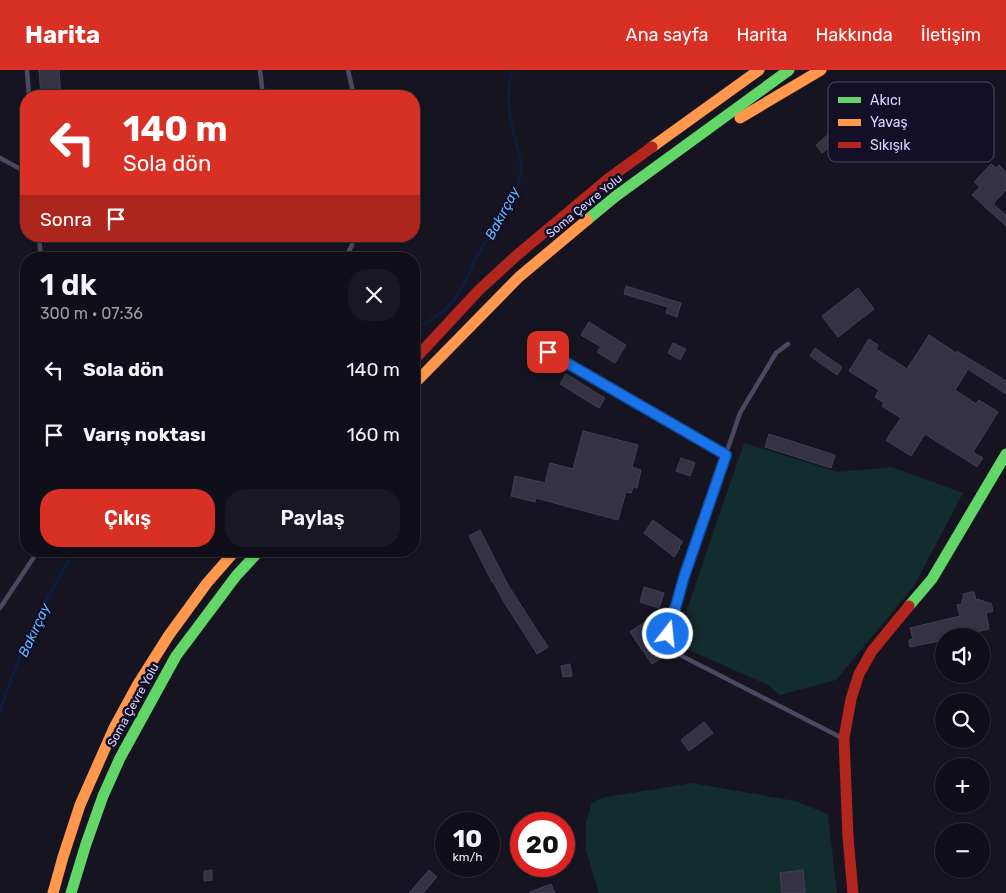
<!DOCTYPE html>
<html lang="tr">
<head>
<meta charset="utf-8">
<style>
  :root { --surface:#100f19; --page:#191822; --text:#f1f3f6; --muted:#9c9ca2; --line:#302f38; --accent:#d93025 }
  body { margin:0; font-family:Rubik,sans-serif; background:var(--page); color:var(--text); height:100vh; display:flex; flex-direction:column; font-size:19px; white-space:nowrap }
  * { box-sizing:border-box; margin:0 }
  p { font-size:16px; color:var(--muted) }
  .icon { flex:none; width:28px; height:28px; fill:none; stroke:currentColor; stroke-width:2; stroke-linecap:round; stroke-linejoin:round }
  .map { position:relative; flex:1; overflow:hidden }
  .side { position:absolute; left:20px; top:182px; width:400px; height:305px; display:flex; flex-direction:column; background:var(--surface); border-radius:20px; box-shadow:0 1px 4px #0004,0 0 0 1px var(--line) }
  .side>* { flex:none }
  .banner { position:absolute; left:20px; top:20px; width:400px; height:152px; border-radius:20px; box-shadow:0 1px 4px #0004,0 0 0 1px var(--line); background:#d93025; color:#fff; overflow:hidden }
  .fabs { position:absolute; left:935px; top:558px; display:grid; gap:10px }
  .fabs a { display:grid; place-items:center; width:55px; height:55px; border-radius:50%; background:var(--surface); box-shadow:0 1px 4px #0004,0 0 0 1px var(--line); font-size:25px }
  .speed { position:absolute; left:435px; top:742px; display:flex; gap:10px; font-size:25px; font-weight:700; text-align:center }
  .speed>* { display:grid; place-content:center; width:65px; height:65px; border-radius:50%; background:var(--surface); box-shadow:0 1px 4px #0004,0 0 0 1px var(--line); line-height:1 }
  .speed small { font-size:12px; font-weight:400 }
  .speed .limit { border:8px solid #d22; background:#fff; color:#111 }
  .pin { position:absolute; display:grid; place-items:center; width:42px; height:42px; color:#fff; margin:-21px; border-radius:10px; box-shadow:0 2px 8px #0006 }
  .me { position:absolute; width:55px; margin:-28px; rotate:16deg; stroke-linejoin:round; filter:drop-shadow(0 0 4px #0008) }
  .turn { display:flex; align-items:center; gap:18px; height:105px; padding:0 20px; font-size:22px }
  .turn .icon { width:65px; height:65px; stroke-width:2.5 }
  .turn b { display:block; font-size:35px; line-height:42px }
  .then { display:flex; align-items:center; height:48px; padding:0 20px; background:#0003; gap:10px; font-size:19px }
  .round { display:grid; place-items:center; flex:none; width:52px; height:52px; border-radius:20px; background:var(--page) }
  .headline { display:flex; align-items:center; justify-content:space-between; height:85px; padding:0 20px }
  h1 { font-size:30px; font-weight:600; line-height:38px }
  .primary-button { display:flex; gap:10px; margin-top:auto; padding:10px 20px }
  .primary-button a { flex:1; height:58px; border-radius:20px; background:var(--accent); color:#fff; font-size:20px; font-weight:600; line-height:58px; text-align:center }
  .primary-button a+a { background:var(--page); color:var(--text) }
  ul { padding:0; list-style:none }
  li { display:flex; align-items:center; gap:15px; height:65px; padding:0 20px }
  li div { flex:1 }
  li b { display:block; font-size:19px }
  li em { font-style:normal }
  header { display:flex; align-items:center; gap:30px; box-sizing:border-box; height:70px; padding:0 25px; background:var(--accent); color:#fff }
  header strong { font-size:24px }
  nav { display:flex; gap:28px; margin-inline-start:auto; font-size:18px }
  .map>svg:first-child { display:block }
</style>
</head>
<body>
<header>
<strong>Harita</strong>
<nav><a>Ana sayfa</a><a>Harita</a><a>Hakkında</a><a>İletişim</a></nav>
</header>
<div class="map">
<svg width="1006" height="823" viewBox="0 0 1006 823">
  <rect width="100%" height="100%" fill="#161421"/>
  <path fill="#132c2d" d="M744 373 838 402 892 397 963 423 914 516 836 610 780 625 768 615 682 577 687 539Z
    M692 713 795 731 828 744 837 823H599L586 781V754L591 734 601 728Z"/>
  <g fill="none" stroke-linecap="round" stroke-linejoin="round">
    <path stroke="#0b1e41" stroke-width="2.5" d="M414 258C430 252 443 244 454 230 464 217 471 197 479 183 493 158 521 126 521 98 521 87 517 78 515 68 509 47 505 21 513 0
      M0 642C17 585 44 532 74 481"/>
  </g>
  <path fill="#343243" stroke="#433f54" d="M39 0H59L61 26H41Z
    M830 63 836 72 822 83 816 75Z
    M991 94 996 98 999 95 1006 102V120L993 134 1006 145V156L972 125 980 117 974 112Z
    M626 216 681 233 677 247 666 243 668 237 624 224Z
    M858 218 874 239 838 267 822 246Z
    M589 252 626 275 615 293 597 282 601 277 581 265Z
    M929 265 956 283 957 281 1006 311V324L968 299 955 320 976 334 979 330 998 342 973 382 983 388 977 397 925 364 911 386 886 370 901 348 882 336 884 333 875 327 879 320 849 301 869 269 878 275 876 279 907 299Z
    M673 273 686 279 680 290 668 283Z
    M815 278 842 297 837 305 810 286Z
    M566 304 605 328 599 338 560 314Z
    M583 361 638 375 632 397 641 400 637 418 633 417 631 423 626 422 618 450 536 428 535 432 511 426 515 406 545 413 550 393 573 399Z
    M769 364 835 385 831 398 765 377Z
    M681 388 695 393 690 406 676 401Z
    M653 450 683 472 679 477 680 478 674 487 644 463Z
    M480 460 508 515 548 577 537 584 504 532 493 512H492L469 466Z
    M644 517 664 523 659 538 640 532Z
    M971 522H974L976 530 979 529 980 531 983 530 984 532H987V533H991L993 541 986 543 989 559 959 566H944V570L910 577 909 570 913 569 910 558 960 546 957 535 962 534V530H963V527H964L963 524Z
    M646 551 668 584 652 594 630 562Z
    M570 594 572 606 563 607 561 596Z
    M704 652 713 663 689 681 681 670Z
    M212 800V810L204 811V801Z
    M429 800 437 807 423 823H409Z
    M803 800 805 823H782L780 803Z
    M551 814 555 823H530V822Z"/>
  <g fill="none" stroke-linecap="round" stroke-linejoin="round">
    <path stroke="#4a4962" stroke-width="4.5" d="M27 0 29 26
      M260 0 263 26
      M348 0 354 26
      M0 88 26 102
      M39 166 41 189
      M345 189 352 175 354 166
      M788 274 776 283 740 343 684 507 668 564 678 584 842 668
      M547 282 726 385
      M0 538 38 481"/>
    <path stroke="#63d668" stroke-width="11" d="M587 150 616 126 789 0
      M909 536 932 509 1006 384
      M71 823 86 774 103 726 120 688 176 586 236 506 259 481"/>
    <path stroke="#ff974d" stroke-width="11" d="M740 48 821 0
      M652 77 759 0
      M414 314 519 207 587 150
      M53 823 63 787 80 735 114 658 138 614 169 565 207 513 235 481"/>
    <path stroke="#b3261e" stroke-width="11" d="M414 290 479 220 516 186 608 109 652 77
      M853 823 848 767 844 668 851 629 859 604 872 581 909 536"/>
  </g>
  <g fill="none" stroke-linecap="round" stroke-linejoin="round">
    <g stroke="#114b97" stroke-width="12">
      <path id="route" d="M548 282 726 385 684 507 668 564"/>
    </g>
    <use href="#route" stroke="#1a73e8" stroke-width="9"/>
  </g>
  <g text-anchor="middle" stroke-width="5" stroke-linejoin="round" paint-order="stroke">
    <g font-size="12" fill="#d9d4ff" stroke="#130f26">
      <text transform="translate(584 136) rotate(-39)" y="4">Soma Çevre Yolu</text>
      <text transform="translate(133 635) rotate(-61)" y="4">Soma Çevre Yolu</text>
    </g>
    <g font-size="14" font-style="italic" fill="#62b6ff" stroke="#130f26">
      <text transform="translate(502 143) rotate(-62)" y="5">Bakırçay</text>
      <text transform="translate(34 560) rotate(-65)" y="5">Bakırçay</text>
    </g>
  </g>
  <rect x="828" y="12" width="166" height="80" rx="8" fill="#130f26" stroke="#4e4a67" stroke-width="1"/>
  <rect x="838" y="27" width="23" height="6" fill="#63d668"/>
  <rect x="838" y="49" width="23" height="7" fill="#ff974d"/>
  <rect x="838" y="72" width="23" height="6" fill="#b3261e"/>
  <g font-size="14" fill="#d9d4ff">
    <text x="870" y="35">Akıcı</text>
    <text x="870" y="57">Yavaş</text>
    <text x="870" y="80">Sıkışık</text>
  </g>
</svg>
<div class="fabs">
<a><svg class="icon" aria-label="sound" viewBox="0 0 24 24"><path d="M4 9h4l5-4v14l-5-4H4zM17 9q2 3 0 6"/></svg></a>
<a><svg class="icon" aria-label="search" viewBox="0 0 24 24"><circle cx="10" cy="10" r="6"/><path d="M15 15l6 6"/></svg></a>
<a>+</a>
<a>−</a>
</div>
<div class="speed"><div>10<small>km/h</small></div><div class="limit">20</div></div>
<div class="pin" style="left:548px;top:282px;background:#d93025"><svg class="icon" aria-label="arrive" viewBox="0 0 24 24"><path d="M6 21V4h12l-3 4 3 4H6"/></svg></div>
<svg class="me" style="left:668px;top:564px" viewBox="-20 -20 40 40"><circle r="17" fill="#1a73e8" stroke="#fff" stroke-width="3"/><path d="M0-11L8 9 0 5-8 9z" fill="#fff"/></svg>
<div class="banner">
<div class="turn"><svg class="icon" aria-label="left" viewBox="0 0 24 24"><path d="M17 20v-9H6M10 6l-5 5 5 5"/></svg><div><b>140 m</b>Sola dön</div></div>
<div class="then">Sonra<svg class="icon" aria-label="arrive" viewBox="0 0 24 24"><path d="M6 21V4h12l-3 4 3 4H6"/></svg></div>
</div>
<section class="side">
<div class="headline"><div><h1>1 dk</h1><p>300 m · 07:36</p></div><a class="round"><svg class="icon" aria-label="close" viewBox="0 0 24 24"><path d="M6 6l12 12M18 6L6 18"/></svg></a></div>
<ul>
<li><svg class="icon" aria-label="left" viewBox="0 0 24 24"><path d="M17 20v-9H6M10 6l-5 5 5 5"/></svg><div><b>Sola dön</b></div><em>140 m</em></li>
<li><svg class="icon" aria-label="arrive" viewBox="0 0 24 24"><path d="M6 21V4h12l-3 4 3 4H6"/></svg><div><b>Varış noktası</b></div><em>160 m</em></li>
</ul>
<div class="primary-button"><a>Çıkış</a><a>Paylaş</a></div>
</section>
</div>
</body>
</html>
